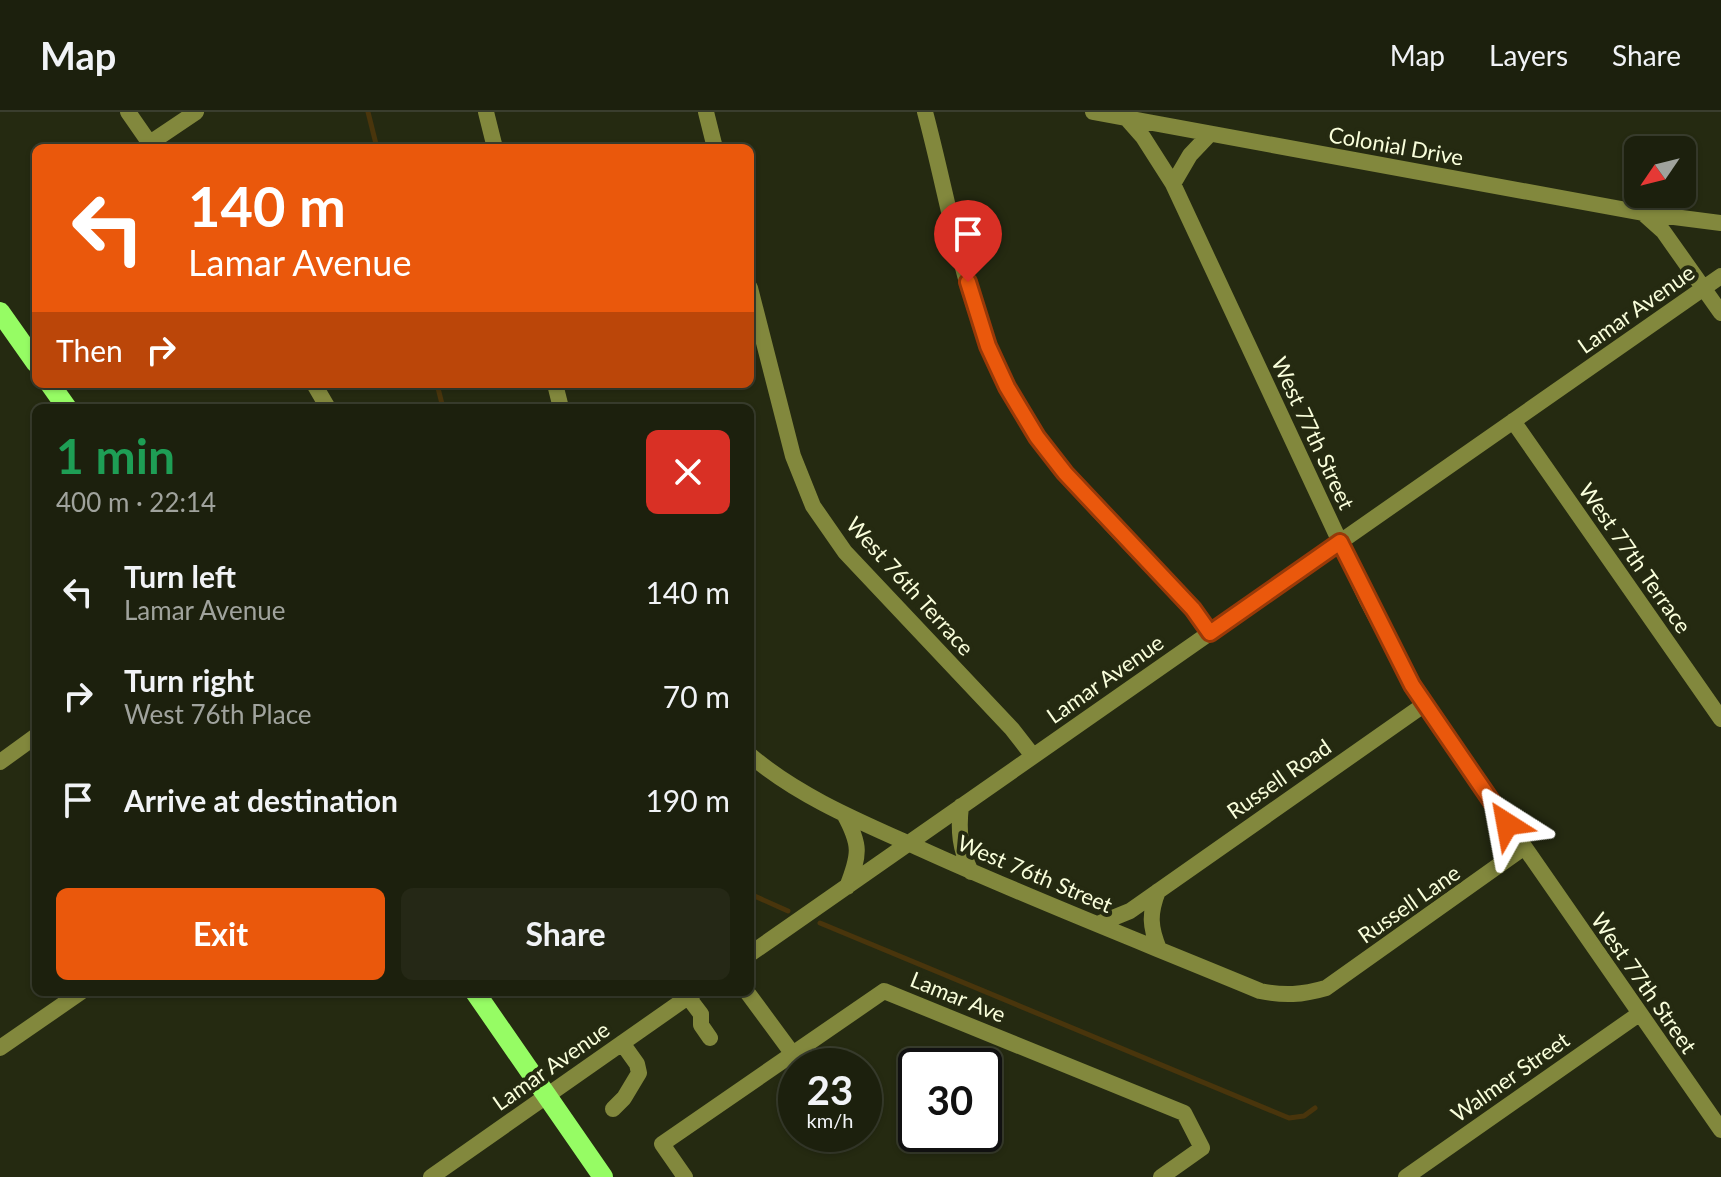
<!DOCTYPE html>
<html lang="en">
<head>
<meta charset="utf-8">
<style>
  :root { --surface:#1c200d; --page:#252816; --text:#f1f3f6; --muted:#a0a39d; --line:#3a3e2e; --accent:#ea580c }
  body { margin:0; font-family:Lato,sans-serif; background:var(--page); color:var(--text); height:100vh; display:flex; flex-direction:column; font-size:30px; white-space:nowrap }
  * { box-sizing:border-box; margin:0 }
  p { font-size:26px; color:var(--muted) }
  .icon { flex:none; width:44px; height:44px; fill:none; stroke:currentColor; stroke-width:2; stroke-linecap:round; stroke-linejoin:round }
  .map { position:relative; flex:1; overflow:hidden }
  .panel { position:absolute; left:32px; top:292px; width:722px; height:592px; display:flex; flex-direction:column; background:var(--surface); border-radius:12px; box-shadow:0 2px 6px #0004,0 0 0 2px var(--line) }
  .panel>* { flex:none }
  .guide { position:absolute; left:32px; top:32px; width:722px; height:244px; border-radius:12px; box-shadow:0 2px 6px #0004,0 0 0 2px var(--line); background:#ea580c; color:#fff; overflow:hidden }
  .needle { width:52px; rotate:235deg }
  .controls { position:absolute; left:1624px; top:24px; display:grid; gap:16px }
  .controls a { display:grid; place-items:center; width:72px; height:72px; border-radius:12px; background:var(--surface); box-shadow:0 2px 6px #0004,0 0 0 2px var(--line); font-size:40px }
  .speed { position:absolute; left:778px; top:936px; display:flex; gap:16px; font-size:40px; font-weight:700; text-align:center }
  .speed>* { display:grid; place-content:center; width:104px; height:104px; border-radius:50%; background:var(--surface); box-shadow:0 2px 6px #0004,0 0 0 2px var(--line); line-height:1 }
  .speed small { font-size:20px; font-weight:400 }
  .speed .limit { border:4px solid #111; border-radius:12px; background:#fff; color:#111 }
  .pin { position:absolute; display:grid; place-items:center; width:68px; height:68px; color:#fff; margin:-82px -34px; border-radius:50% 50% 50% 0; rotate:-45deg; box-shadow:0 0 8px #0007 }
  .pin .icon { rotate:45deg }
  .me { position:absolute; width:88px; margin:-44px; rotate:326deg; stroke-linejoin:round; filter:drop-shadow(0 0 6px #0008) }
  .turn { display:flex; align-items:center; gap:28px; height:168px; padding:0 24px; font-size:36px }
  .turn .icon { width:104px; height:104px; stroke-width:2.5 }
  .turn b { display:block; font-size:56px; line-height:68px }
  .then { display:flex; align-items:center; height:76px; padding:0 24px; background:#0003; gap:16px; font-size:30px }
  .round { display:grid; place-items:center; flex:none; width:84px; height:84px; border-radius:12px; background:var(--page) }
  .overview { display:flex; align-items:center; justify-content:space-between; height:136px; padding:0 24px }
  h1 { font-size:48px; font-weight:700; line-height:60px; color:#1e9e55 }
  .button { display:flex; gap:16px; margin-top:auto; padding:16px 24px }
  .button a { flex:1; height:92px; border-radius:12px; background:var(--accent); color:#fff; font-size:32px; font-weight:700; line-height:92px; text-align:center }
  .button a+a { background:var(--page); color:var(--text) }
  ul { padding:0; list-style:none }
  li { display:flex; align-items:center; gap:24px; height:104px; padding:0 24px }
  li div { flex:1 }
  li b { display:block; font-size:30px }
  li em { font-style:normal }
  header { display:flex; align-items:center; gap:48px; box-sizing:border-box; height:112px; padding:0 40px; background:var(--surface); border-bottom:2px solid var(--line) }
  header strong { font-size:38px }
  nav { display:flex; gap:44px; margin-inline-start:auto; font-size:28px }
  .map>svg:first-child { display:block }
</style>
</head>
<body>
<header>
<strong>Map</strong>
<nav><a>Map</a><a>Layers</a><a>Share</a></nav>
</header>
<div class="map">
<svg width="1721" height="1065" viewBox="0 0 1721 1065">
  <rect width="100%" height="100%" fill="#252a11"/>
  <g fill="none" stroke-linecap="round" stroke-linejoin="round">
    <path stroke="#49350c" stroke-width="5" d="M368 0 377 36
      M437 272 443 296
      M750 782 788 799
      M820 811 1289 1006 1304 1004 1315 996"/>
    <path stroke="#82883d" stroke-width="16" d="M128 0 153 36
      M486 0 495 36
      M706 0 715 36
      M925 0C949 89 964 192 1006 274 1051 360 1127 427 1193 497L1210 521
      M1093 0 1643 101 1721 111
      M1128 8 1143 25 1173 72 1367 488 1412 573 1721 1018
      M150 31 196 0
      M1173 72 1190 43 1209 23
      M1644 102 1663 119 1721 201
      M750 176 793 344 813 394 845 440 1012 617 1033 644
      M314 272 328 296
      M555 272 561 296
      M1513 309 1721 607
      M750 643C799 685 863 711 921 737 1033 788 1147 832 1260 879 1284 884 1302 883 1326 876L1523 736
      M0 650 36 624
      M961 694C958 719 960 737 971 760
      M844 702C861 733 860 742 847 775
      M1158 779C1149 802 1150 815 1159 837
      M1098 812 1130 799 1425 592
      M750 842 1721 164
      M747 880 792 941
      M688 885 701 902V913L710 926
      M0 936 81 880
      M613 997 624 986 639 961 637 952 622 931
      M431 1065 695 880
      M685 1065 662 1032 884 879 1184 1001 1202 1036 1161 1065
      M1406 1065 1639 902"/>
    <path stroke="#96fc64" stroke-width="20" d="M0 200 36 251
      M50 272 67 296
      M475 880 603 1065"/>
  </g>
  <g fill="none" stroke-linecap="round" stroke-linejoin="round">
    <g stroke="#983908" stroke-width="20">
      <path id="route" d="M968 170 988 234 1007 275 1037 325 1065 361 1193 497 1210 521 1340 430 1412 573 1507 712"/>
    </g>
    <use href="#route" stroke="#ea580c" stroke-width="14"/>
  </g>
  <g text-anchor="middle" stroke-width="8" stroke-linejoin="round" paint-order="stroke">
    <g font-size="22" fill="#f9fedb" stroke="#252a11">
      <text transform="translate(1396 34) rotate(10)" y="8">Colonial Drive</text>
      <text transform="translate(1636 197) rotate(-35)" y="8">Lamar Avenue</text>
      <text transform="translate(1313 321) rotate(65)" y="8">West 77th Street</text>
      <text transform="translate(1635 446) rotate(55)" y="8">West 77th Terrace</text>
      <text transform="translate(910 474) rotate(48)" y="8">West 76th Terrace</text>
      <text transform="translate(1105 567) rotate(-35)" y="8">Lamar Avenue</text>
      <text transform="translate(1279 667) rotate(-35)" y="8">Russell Road</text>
      <text transform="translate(1035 762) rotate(23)" y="8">West 76th Street</text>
      <text transform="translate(1409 792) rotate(-35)" y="8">Russell Lane</text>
      <text transform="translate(1644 871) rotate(55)" y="8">West 77th Street</text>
      <text transform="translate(958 885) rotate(22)" y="8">Lamar Ave</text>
      <text transform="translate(551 954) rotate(-35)" y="8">Lamar Avenue</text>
      <text transform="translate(1510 965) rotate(-35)" y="8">Walmer Street</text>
    </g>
  </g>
</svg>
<div class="controls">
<a><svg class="needle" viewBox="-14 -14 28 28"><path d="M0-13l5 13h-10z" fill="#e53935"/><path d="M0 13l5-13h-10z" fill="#a0a39d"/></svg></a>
</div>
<div class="speed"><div>23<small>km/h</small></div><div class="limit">30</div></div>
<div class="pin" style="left:968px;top:170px;background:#d93025"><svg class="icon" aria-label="arrive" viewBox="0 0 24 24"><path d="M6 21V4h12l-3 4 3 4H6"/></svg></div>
<svg class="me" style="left:1507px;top:712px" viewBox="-20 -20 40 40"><path d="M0-17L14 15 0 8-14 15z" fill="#ea580c" stroke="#fff" stroke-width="4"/></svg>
<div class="guide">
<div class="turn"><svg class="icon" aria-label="left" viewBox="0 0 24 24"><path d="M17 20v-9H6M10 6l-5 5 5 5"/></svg><div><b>140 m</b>Lamar Avenue</div></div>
<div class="then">Then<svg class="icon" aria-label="right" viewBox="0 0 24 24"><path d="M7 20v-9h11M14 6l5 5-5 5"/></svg></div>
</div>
<section class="panel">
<div class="overview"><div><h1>1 min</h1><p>400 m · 22:14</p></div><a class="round" style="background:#d93025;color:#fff"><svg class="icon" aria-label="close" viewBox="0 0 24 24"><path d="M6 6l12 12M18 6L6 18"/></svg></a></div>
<ul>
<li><svg class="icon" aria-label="left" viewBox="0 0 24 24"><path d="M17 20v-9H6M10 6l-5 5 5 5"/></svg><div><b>Turn left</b><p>Lamar Avenue</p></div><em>140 m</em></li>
<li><svg class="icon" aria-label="right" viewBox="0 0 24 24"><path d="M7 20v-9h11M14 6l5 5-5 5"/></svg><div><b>Turn right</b><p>West 76th Place</p></div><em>70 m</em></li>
<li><svg class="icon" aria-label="arrive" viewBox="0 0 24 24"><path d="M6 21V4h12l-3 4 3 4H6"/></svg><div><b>Arrive at destination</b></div><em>190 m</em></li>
</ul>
<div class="button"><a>Exit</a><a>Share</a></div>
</section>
</div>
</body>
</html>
